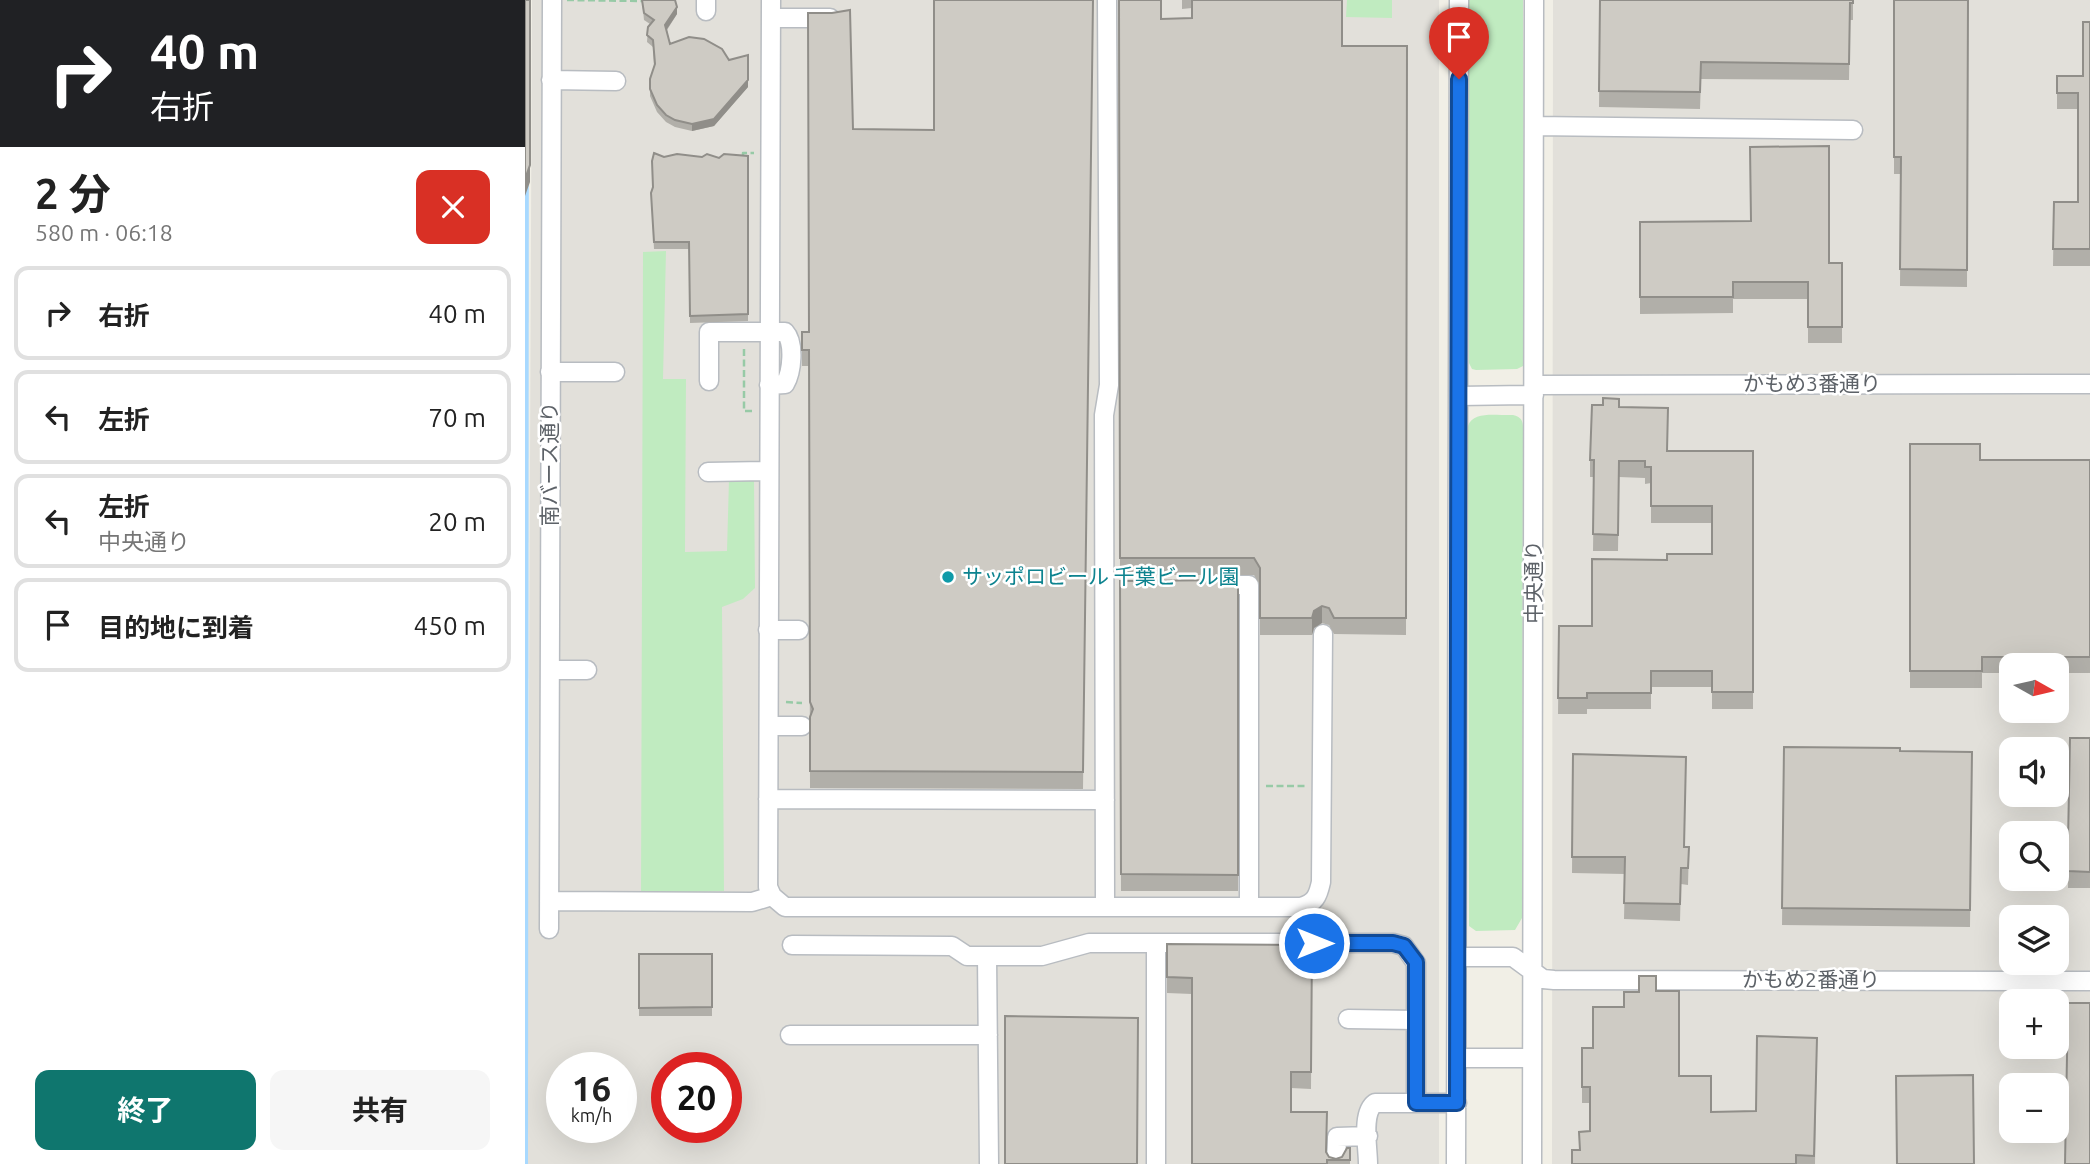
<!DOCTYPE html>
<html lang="ja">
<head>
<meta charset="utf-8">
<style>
  :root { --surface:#fff; --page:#f6f6f6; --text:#222; --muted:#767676; --line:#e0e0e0; --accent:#0f766e }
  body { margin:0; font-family:Ubuntu,"Noto Sans JP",sans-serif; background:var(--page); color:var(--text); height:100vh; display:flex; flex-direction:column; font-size:26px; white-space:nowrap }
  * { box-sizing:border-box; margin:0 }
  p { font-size:23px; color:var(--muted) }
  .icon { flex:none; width:38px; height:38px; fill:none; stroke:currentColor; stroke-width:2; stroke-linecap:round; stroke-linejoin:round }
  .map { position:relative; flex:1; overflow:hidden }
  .drawer { display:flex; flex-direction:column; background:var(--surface); width:525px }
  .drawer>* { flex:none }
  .hud { background:#202124; color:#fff; overflow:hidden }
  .needle { width:46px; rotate:98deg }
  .tools { position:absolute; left:1474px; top:653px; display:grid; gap:14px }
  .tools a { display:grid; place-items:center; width:70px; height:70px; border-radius:14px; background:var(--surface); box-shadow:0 7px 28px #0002; font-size:35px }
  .speed { position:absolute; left:21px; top:1052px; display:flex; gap:14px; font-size:35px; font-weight:700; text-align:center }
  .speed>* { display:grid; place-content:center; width:91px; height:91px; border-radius:50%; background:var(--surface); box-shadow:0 7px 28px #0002; line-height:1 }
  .speed small { font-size:18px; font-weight:400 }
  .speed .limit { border:10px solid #d22; background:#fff; color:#111 }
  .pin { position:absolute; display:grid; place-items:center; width:60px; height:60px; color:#fff; margin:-72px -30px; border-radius:50% 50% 50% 0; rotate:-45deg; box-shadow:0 0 7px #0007 }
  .pin .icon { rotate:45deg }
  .me { position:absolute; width:77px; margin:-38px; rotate:90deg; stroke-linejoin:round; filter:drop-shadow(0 0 5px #0008) }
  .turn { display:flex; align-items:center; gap:24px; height:147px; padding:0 35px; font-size:32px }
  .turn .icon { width:91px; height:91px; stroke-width:2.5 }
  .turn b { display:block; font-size:49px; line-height:60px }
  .round { display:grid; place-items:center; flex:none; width:74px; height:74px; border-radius:14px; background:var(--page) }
  .head { display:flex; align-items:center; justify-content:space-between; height:119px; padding:0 35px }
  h1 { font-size:42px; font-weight:700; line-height:52px }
  .primary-button { display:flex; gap:14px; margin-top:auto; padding:14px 35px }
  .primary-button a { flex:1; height:80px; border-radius:14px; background:var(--accent); color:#fff; font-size:28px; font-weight:700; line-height:80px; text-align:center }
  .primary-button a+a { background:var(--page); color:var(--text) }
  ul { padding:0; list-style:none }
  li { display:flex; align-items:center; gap:21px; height:94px; margin:0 14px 10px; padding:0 21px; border:4px solid var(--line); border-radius:14px }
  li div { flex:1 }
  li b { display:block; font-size:26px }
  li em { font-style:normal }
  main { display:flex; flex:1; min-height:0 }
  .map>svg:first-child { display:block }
</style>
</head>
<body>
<main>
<section class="drawer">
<div class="hud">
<div class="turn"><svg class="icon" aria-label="right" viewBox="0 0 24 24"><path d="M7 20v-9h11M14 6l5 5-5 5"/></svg><div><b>40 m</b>右折</div></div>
</div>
<div class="head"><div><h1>2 分</h1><p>580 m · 06:18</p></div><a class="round" style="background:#d93025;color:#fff"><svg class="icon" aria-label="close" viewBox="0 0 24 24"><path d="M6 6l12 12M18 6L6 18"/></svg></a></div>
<ul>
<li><svg class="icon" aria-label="right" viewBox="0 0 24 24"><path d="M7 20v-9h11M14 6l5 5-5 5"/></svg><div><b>右折</b></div><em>40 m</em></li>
<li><svg class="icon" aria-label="left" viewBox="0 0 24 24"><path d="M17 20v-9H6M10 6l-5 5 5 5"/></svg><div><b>左折</b></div><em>70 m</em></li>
<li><svg class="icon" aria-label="left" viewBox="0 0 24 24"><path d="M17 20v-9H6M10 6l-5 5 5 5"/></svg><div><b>左折</b><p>中央通り</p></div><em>20 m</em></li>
<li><svg class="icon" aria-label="arrive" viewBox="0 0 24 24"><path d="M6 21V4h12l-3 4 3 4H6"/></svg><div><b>目的地に到着</b></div><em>450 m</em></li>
</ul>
<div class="primary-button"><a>終了</a><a>共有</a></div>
</section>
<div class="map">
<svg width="1565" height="1164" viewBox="0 0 1565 1164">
  <rect width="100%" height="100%" fill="#f1efe6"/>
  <path fill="#e2e0da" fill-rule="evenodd" d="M7 0H914V1164H2ZM37 1068H96V1127H37ZM142 1068H201V1127H142Z
    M1028 0H1565V1164H1027ZM1486 665H1531V710H1486ZM1486 749H1531V794H1486ZM1486 833H1531V878H1486ZM1486 917H1531V962H1486ZM1486 1001H1531V1046H1486ZM1486 1085H1531V1130H1486Z"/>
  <path fill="#c0ebc0" d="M822 0H867V18L821 17Z
    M944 0H998L999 362 998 366 992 369 951 370 947 369 944 363Z
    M141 251 138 379H161L160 552 202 551 204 479H229L230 588 218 599 197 607 199 891 116 893 118 252Z
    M988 415C996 417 998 420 998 428L997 918 990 930 951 931 944 926 943 426C948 410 974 416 988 415Z"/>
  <path fill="#a8d9ff" d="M0 0H4L3 1164H0Z"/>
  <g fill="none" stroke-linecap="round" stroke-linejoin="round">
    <g stroke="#b8bcc1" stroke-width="21">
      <path id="minor" d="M246 0 243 887 247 896 260 907H776C790 903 793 896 796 882L798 634
        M181 11V0
        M246 18H305
        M26 80 91 81
        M1009 126 1328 130
        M25 372H90
        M184 381V332H260C270 343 267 372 260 384L244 385
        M1009 385 1565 384
        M934 396 1009 395
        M183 472 243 471
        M689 585H724V907
        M243 630H274
        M25 670H62
        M244 726H277
        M243 799 580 800
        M24 901 227 902 247 896
        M580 907 579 415 584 385 582 0
        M24 929 27 0
        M631 943V1164
        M267 945 427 946 442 956H517L564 943H868L879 946 891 963V1103
        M462 956 464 1164
        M933 957H988L1018 979 1029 980 1565 981
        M823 1019 891 1020
        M265 1035H463
        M932 1058H1007
        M811 1164 812 1137 843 1136
        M843 1164C843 1147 836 1113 850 1103H932
        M931 1164 934 0
        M1007 1164 1009 0"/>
    </g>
    <path stroke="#97caa6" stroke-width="2.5" stroke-dasharray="7 3.5" stroke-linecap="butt" d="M42 0 119 1
      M218 156V153H229
      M219 349V411H230
      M261 702 277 703
      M741 786H780"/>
    <use href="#minor" stroke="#fff" stroke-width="18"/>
  </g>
  <path fill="#b1afa9" d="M117 0 152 14 142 30 145 44 204 60 223 55V87L189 126 167 131 150 127 141 122 132 112 125 96V79L129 66 128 47 122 42 123 27 125 24 119 20Z
    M568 0 558 789 285 788 284 366H277V332H284L328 129 409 130Z
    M594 0 636 19 667 18V8L657 9V0H817V46H882L881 635 809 634 804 625 797 623 789 628 787 635H735V585L729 575H595Z
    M1075 0H1328V20H1325L1324 80 1176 79 1175 109 1074 107Z
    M1369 0H1443L1442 287 1375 286 1376 174H1369Z
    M1565 22V266H1528L1529 202H1553V109H1532V76H1558Z
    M223 156V321L165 323 164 249H129L126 193 139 157 194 158Z
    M1115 222 1304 263H1317V343H1283V299H1208V313L1115 314Z
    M1078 405 1094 407 1142 451H1228V709H1187V687H1126V709H1062V714H1033L1034 626H1067L1142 560 1187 554V523H1126V483L1120 484V478L1094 477 1093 551H1068L1069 477H1065V460Z
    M1385 444 1455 460H1565V673H1531V665H1486V673H1457V688H1385Z
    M713 580V891H596L595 581Z
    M1565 738V888H1543V871H1537V842H1543Z
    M1259 747 1375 751 1447 752 1445 927 1257 925Z
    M1048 754 1159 847H1164L1163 885 1156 884 1155 921 1099 919 1100 874 1047 873Z
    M642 944 787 945 786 1089 766 1088V1112L802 1128 801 1153 804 1157 811 1159 817 1157 825 1148V1164H802L667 994 642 993Z
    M114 954H187V1016H114Z
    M1131 991 1154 1076 1186 1112 1231 1111 1292 1038 1290 1164H1047L1065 1131V1103H1057V1048H1068L1099 1007Z"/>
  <path fill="#908e89" d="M152 7V14L140 32V25Z
    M223 80V87L189 126 167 131V124Z
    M5 165V182L0 196V179Z
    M797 606V623L789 628 787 635V618L789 611Z"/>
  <path fill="#cecbc4" stroke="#908e89" stroke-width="2" d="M0 0H5V165L0 179Z
    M117 0H150L152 7 140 25 145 44 164 37 179 39 197 49 204 60 223 55V80L189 119 167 124 150 120 141 115 132 105 125 89V79L130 64 128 40 122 35 123 27 129 20 119 13Z
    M409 0H568L558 772 285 771V717L288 709 285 702 284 350H277V332H284L283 13H307L325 10 328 129 409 130Z
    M594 0H636V19L667 18V0H817V46H882L881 618H809L804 608 797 606 789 611 787 618H735V568L729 558H595Z
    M1075 0H1328V3H1325L1324 64 1176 62 1175 92 1074 91Z
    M1369 0H1443L1442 270 1375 269 1376 157H1369Z
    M1558 22H1565V249H1528L1529 202H1553V93H1532V76H1558Z
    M1304 146V263H1317V327H1283V282H1208V297H1115V222L1226 221 1225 147Z
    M129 153 139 157 152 154 177 157 182 154 194 158 199 154 223 156V314L165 316 164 242H129L126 193 128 187 127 161Z
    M1078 398 1094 399V407L1143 408 1142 451H1228V692H1187V671H1126V693H1062V698H1033L1034 626H1067V559L1142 560V554H1187V506H1126V467H1120V461H1094L1093 535 1068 534 1069 460H1065L1067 405H1078Z
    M1385 444H1455V460H1565V657H1457V671H1385Z
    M713 580V875L596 874 595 581Z
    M1545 738H1565V872L1543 871V854H1537V842H1543Z
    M1259 747 1375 748V751L1447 752 1445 910 1257 908Z
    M1048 754 1161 757 1159 847H1164L1163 868H1156L1155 904 1099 903 1100 857H1047Z
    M642 944 787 945 786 1072H766V1112H802L801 1152 804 1157 811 1159 817 1157 822 1148H825V1160H802V1164H667V978L642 977Z
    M114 954H187V1007L114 1008Z
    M1114 976H1131V991H1154V1076H1186V1112L1231 1111 1232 1036 1292 1038 1289 1156 1271 1155V1164H1047V1150H1055L1054 1132 1065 1131V1087H1057V1048H1068V1007H1099V992H1114Z
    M1543 1003H1565V1164H1540Z
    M480 1016 613 1018 612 1164H480Z
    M1448 1075 1449 1164H1372L1371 1076Z"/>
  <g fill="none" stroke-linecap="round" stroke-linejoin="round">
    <g stroke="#114b97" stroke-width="18">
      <path id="route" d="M789 943H868L879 946 891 962V1103H932L934 79"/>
    </g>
    <use href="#route" stroke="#1a73e8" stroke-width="12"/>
  </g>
  <circle fill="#0f9aa8" stroke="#fff" stroke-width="2.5" cx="423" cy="577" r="7"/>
  <g text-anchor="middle" stroke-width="5" stroke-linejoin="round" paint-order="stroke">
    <g font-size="21" fill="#5d6268" stroke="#fff">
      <text x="1287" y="391">かもめ3番通り</text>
      <text transform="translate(25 464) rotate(-90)" y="7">南バース通り</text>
      <text transform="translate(1009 582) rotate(-90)" y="7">中央通り</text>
      <text x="1286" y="987">かもめ2番通り</text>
    </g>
    <g font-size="21" fill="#0d838f" stroke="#fff" text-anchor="start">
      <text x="437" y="584">サッポロビール 千葉ビール園</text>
    </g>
  </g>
</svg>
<div class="tools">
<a><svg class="needle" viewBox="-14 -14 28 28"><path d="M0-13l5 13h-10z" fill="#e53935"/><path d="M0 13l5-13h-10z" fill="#767676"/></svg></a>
<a><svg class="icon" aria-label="sound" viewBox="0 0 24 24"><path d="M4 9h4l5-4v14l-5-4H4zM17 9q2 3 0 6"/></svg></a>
<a><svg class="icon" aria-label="search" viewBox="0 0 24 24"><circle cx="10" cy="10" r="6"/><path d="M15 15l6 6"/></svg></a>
<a><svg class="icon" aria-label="layers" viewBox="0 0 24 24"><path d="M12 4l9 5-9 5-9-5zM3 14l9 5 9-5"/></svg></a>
<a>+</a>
<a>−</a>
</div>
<div class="speed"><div>16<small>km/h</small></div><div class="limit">20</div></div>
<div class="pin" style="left:934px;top:79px;background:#d93025"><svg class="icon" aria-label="arrive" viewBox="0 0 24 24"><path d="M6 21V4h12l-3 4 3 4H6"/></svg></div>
<svg class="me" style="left:789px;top:943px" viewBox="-20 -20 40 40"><circle r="17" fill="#1a73e8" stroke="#fff" stroke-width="3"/><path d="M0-11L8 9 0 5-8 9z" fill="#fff"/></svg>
</div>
</main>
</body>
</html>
